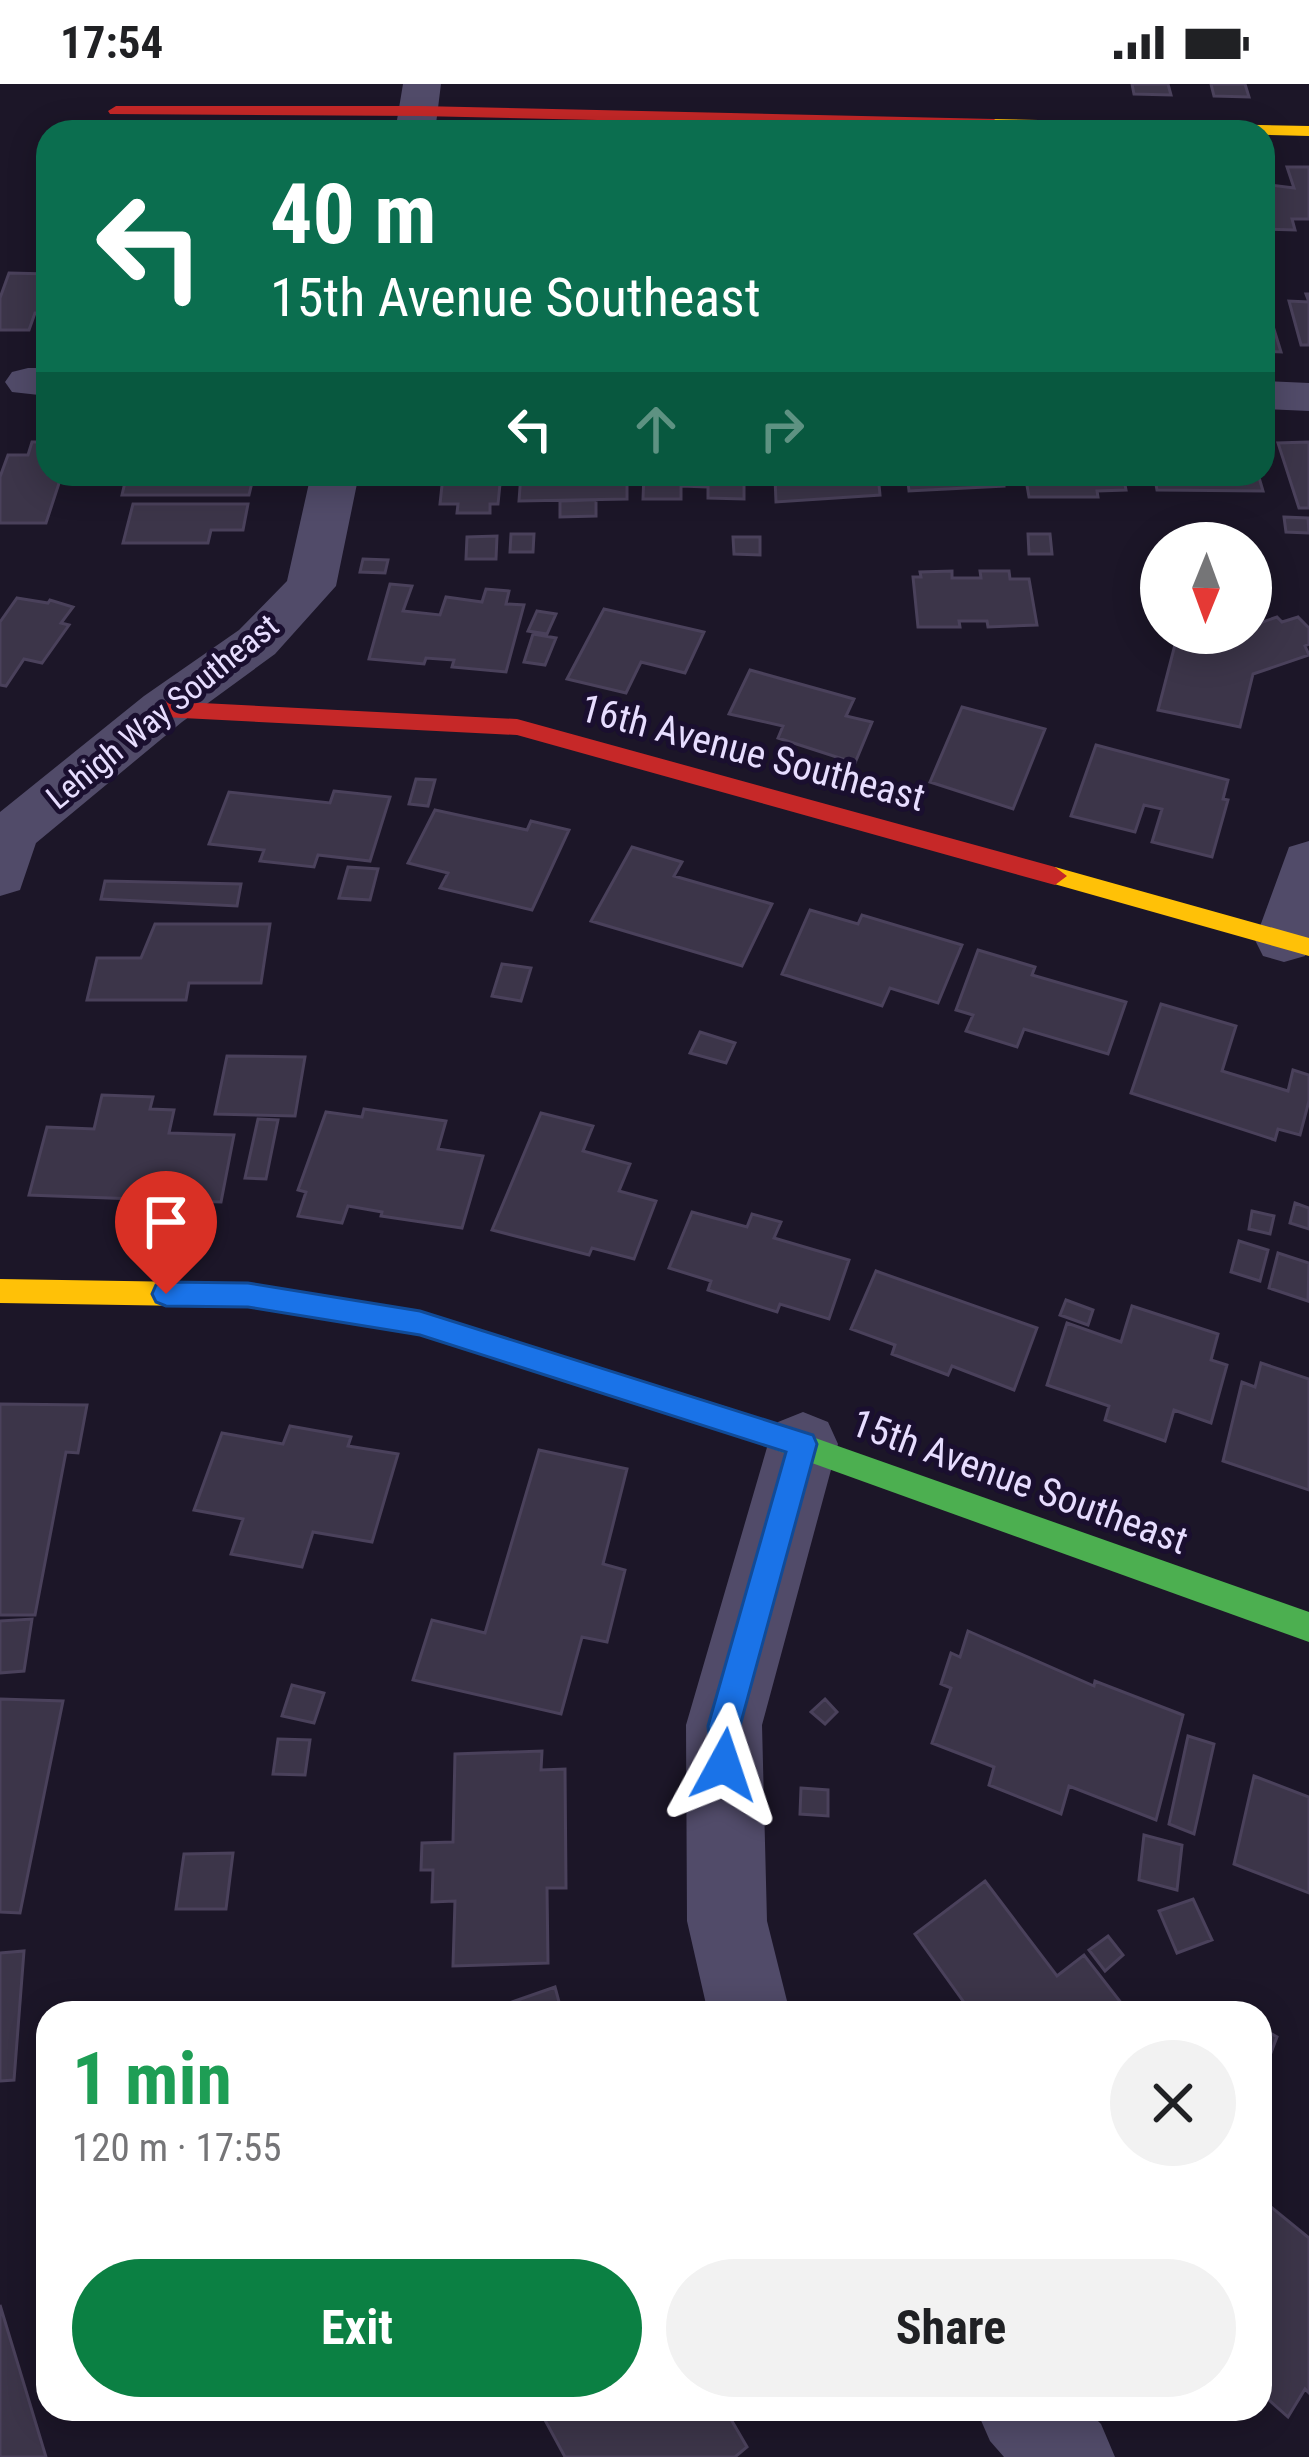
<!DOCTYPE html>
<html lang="en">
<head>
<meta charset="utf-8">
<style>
  :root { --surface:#fff; --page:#f2f2f2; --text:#202124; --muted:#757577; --accent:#0b8043 }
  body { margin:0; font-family:"Roboto Condensed",sans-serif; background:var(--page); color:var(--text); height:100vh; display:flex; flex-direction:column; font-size:45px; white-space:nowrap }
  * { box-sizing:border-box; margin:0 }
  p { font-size:39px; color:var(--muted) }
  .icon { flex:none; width:66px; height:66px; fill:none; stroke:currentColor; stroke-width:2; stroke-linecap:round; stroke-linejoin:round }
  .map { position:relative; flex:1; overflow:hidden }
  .side { position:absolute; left:36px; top:1917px; width:1236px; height:420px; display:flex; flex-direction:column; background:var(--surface); border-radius:36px; box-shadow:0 6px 30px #0003 }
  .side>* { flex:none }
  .top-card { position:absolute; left:36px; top:36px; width:1239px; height:366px; border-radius:36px; box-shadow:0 6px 30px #0003; background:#0b6e4f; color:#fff; overflow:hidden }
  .needle { width:78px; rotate:181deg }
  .tools { position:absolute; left:1140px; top:438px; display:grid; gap:24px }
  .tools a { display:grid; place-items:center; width:132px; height:132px; border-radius:50%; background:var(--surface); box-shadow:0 6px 30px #0003; font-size:60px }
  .pin { position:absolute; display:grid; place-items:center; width:102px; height:102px; color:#fff; margin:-123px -51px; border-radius:50% 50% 50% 0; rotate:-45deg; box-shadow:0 0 12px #0007 }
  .pin .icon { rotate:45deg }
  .me { position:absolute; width:132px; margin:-66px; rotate:5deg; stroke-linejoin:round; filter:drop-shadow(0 0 9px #0008) }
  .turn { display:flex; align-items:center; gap:42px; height:252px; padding:0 36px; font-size:54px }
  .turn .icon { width:156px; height:156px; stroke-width:2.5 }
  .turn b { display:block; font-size:84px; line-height:102px }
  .lanes { display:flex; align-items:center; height:114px; padding:0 36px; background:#0003; justify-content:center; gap:60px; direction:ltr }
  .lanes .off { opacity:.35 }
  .round { display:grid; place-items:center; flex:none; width:126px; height:126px; border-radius:63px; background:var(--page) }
  .summary { display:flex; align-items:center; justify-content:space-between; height:204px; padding:0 36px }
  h1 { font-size:72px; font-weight:700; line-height:90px; color:#1e9e55 }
  .action { display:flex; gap:24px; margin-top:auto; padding:24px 36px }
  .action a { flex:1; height:138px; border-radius:72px; background:var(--accent); color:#fff; font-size:48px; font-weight:700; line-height:138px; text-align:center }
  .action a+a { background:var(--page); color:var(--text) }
  .status { display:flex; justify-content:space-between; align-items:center; height:84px; padding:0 60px; background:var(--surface); direction:ltr }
  .status svg { height:33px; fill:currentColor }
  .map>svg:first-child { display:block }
</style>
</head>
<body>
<div class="status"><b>17:54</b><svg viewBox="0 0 49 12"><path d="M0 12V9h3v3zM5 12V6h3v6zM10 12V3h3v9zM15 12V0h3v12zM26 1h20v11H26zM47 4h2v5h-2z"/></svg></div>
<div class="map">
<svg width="1309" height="2373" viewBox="0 0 1309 2373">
  <rect width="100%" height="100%" fill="#1c1628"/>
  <path fill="#3c3549" stroke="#4a415b" stroke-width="3" d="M1132 0H1168L1171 11 1134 10Z
    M1211 0H1245L1249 13 1214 12Z
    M1287 83H1309V135H1292L1295 146 1263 145V100L1294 104Z
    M9 189 48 190V229H35L29 246H0V214Z
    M1306 210H1309V261H1301L1289 217 1309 218Z
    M1263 225 1268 242H1273L1281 268 1263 267Z
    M32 358H48V390H62L46 439H0V393L8 371H28Z
    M1309 358V424H1299L1278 359Z
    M127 390H254L249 411H122Z
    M405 390H501L498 420H490V429H457L458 420H440L443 392Z
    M521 390H627V415L519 417Z
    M644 390H744V415L708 414V403L681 402V415H643Z
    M767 390H878L880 411 776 418 775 394 784 391Z
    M907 390H1003L1004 402 909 407Z
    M1025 390H1123L1126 406 1097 407 1098 413H1029Z
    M1154 390H1258L1263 407 1157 406Z
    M596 416V432L560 433V417Z
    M133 420H248L243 446H211L208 459H123Z
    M1284 433 1308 434 1309 449 1286 448Z
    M511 450H534L533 468H510Z
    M1028 450H1050L1052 470H1029Z
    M497 452 496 475H466L467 453Z
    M733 453H760V471L734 470Z
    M363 475 388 476 385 489 360 488Z
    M952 487V494H981L980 487H1009L1010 495H1029L1037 541 988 543 987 537H959L960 543H918L913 493H921L920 488Z
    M390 500 412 502 403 527 440 531 446 513 482 518 486 505 509 507 506 520 524 521 506 588 452 583 454 576 426 574 424 580 369 575Z
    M17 514 48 519 50 516 73 523 61 539 69 541 42 579 24 575 6 602 0 601V538Z
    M604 525 704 548 685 589 641 578 626 609 567 595Z
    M537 527 556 530 547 550 528 547Z
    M1277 533 1282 538 1298 533 1309 544V560L1305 562 1309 571 1253 590 1240 643 1158 626 1178 549 1213 554 1251 549V542Z
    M533 550 556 554 545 581 524 578Z
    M750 586 854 615 846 632 872 638 855 679 778 654 783 642 729 630Z
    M962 623 1045 645 1013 725 930 698Z
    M1096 661 1228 696 1223 715 1228 716 1212 773 1152 758 1162 725 1144 721 1135 748 1071 732Z
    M416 695 435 696 428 722 409 720Z
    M334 707 390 713 370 777 318 771 314 783 260 777 264 766 209 760 229 708 330 719Z
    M435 726 527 746 531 737 569 746 532 826 440 804 448 789 408 779Z
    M632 763 682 778 674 792 772 820 742 882 591 837Z
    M348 783 378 785 370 816 339 814Z
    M105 797 241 800 237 822 101 815Z
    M810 826 858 840 862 831 962 861 938 919 890 904 882 922 782 890Z
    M155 840H270L261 899H189L186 916H87L97 874H141Z
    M978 866 1035 883 1032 891 1126 918 1108 970 1024 945 1017 963 966 947 973 931 956 926Z
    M502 880 531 884 521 917 492 912Z
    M1161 920 1236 942 1222 987 1288 1007 1293 986 1309 991V1017L1300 1051 1278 1045 1275 1056 1131 1009Z
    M700 948 735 959 726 979 690 969Z
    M227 972 305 973 295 1032 215 1030Z
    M102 1011 153 1013 150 1025 174 1026 169 1049 234 1051 221 1118 156 1116 153 1130H131L135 1115 29 1111 47 1043 94 1045Z
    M364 1025 446 1037 438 1065 483 1072 462 1144 381 1132 382 1128 348 1122 342 1139 298 1132 306 1108 298 1106 326 1028 362 1033Z
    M541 1029 593 1042 583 1067 630 1080 619 1107 656 1117 634 1175 592 1164 589 1171 492 1146Z
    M258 1035 278 1036 266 1095 245 1094Z
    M1295 1119 1309 1124V1145L1290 1139Z
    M1252 1127 1274 1132 1270 1150 1249 1145Z
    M692 1128 747 1143 752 1130 781 1138 774 1154 849 1176 829 1235 780 1220 777 1228 708 1206 711 1197 669 1184Z
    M1239 1157 1268 1166 1260 1197 1231 1188Z
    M1278 1169 1309 1179 1308 1217 1269 1204Z
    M876 1187 1037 1244 1014 1306 952 1282 948 1291 892 1270 895 1261 851 1245Z
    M1066 1216 1093 1226 1088 1241 1060 1231Z
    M1132 1222 1218 1250 1211 1276 1227 1281 1211 1339 1174 1326 1165 1357 1105 1336 1109 1322 1047 1301 1067 1239 1121 1258Z
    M1261 1279 1309 1295V1406L1223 1377 1242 1298 1255 1303Z
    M0 1320 87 1321 78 1369 66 1368 35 1531H0Z
    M290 1342 351 1353 348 1362 398 1370 372 1458 313 1448 302 1483 231 1470 243 1435 194 1426 222 1349 283 1360Z
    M539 1366 627 1385 603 1480 625 1486 607 1558 582 1553 561 1630 413 1596 432 1536 485 1549Z
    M32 1535 24 1587 0 1589V1537Z
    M968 1547 1094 1602 1095 1597 1183 1631 1156 1736 1069 1702 1061 1730 989 1701 994 1683 932 1659 951 1604 941 1600 951 1569 960 1573Z
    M292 1601 324 1609 314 1639 282 1632Z
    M0 1615 63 1617 20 1829 0 1828Z
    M825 1615 837 1628 825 1640 811 1628Z
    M1188 1652 1214 1660 1194 1750 1169 1740Z
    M278 1655 310 1656 305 1691 273 1690Z
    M542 1667 541 1686 565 1685 566 1804H547L548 1879 453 1882 455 1817 432 1818 433 1786H421L422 1759 453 1758 455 1670Z
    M1254 1692 1309 1713V1809L1234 1780Z
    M801 1704 828 1706V1732L800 1730Z
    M1144 1751 1182 1761 1177 1806 1139 1796Z
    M233 1769 226 1825H176L184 1770Z
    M985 1797 1057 1892 1084 1871 1129 1929H962L968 1924 915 1850Z
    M1193 1815 1212 1856 1177 1869 1159 1827Z
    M1108 1852 1123 1871 1105 1887 1089 1866Z
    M24 1867 14 1996 0 1997V1869Z
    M555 1903 562 1929H480Z
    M1260 1943 1277 1953 1266 1982 1260 1978Z
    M1260 2114 1309 2154V2309L1305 2305 1288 2333 1260 2308Z
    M0 2221 46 2373H0Z
    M539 2325H725L747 2363 735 2373H565Z"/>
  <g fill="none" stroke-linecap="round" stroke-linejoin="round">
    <path fill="#514b69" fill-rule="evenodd" d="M403 0H441L435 48H395Z
      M28 284H48V312L12 308 5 298 12 288Z
      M1263 297 1309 299V327L1263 325Z
      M311 390H359L336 502 275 570 182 638 36 759 20 806 0 812V728L144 612 239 546 287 497Z
      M1309 757V864L1305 872 1284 878 1263 872 1255 856 1289 763Z
      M803 1328 828 1338 838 1360 762 1641 767 1837 790 1929H708L687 1837 686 1641 768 1360 778 1338Z
      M976 2325H1086L1101 2340 1115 2373H1004L990 2357Z"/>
    <path fill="#4caf50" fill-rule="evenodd" d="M730 1324 1309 1528V1558L720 1346 716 1337 720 1328Z"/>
    <path fill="#ffc107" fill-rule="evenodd" d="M994 35 1309 42V52L988 43V37Z
      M1055 783 1309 854V872L1047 798 1043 792 1047 786Z
      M0 1195 248 1199 420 1227 730 1324 740 1328 744 1337 740 1346 730 1350 420 1251 248 1223 0 1219Z"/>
    <path fill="#c62828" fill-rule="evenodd" d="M116 22H420L994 35 1002 40 994 45 420 32 110 30 108 27Z
      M163 617 517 635 1055 783 1067 792 1055 801 517 651 163 633 152 625Z"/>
  </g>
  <path fill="#1a73e8" stroke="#114b97" stroke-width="3" d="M166 1198 248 1199 420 1227 813 1351 817 1360 740 1642V1681L736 1692 724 1697 713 1692 708 1642 786 1368 420 1251 248 1223 166 1222 156 1218 152 1210 156 1201Z"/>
  <g text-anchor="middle" stroke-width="10" stroke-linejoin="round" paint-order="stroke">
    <g font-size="33" fill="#e7ddff" stroke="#1a0f2f">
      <text transform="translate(162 627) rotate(-39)" y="12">Lehigh Way Southeast</text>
    </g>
    <g font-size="39" fill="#e7ddff" stroke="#1a0f2f">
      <text transform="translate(753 668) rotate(15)" y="14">16th Avenue Southeast</text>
      <text transform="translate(1020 1397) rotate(20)" y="14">15th Avenue Southeast</text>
    </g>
  </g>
</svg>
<div class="tools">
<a><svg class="needle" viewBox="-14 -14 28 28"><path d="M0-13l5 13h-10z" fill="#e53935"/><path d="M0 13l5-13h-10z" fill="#757577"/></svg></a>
</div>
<div class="pin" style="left:166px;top:1210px;background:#d93025"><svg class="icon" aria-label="arrive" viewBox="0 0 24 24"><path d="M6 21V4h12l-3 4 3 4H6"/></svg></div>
<svg class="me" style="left:724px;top:1681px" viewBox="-20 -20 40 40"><path d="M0-17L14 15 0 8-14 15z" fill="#1a73e8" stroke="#fff" stroke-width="4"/></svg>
<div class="top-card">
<div class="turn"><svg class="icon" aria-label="left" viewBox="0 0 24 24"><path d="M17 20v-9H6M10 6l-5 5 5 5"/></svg><div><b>40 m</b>15th Avenue Southeast</div></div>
<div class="lanes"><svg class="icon" aria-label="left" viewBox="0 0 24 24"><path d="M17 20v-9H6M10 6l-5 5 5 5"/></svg><svg class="icon off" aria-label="ahead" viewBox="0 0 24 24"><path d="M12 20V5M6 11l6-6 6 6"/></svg><svg class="icon off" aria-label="right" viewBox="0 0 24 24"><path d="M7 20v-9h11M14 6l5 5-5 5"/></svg></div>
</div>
<section class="side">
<div class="summary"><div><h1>1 min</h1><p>120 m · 17:55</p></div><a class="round"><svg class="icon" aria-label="close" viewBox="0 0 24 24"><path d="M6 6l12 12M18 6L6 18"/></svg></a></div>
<div class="action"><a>Exit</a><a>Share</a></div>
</section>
</div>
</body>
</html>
